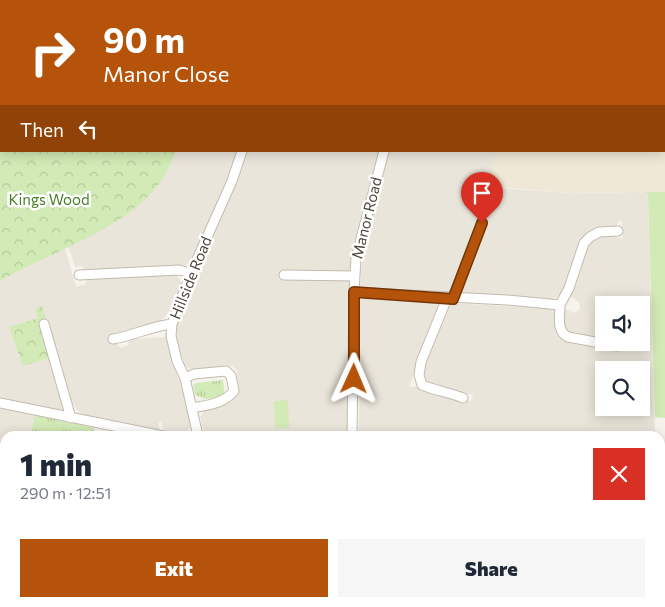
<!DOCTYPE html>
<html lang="en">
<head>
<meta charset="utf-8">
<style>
  :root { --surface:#fff; --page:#f6f6f7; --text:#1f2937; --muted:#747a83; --accent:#b45309 }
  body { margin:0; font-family:Commissioner,sans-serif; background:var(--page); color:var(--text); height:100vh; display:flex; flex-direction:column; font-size:19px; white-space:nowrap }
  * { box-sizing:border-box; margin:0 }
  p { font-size:16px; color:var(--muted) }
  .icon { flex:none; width:28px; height:28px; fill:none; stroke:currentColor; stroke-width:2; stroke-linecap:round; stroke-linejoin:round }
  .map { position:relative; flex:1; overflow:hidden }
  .details { position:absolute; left:0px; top:431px; width:665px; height:176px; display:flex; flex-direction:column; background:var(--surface); border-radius:15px 15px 0 0; box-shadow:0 2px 12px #0003 }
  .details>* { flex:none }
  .hud { position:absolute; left:0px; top:0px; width:665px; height:152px; box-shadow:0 2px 12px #0003; background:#b45309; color:#fff; overflow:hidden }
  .tools { position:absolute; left:595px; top:296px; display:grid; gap:10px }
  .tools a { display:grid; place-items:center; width:55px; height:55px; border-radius:0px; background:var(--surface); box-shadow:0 2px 12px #0003; font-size:25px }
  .pin { position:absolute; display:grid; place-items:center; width:42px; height:42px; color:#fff; margin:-51px -21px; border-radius:50% 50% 50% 0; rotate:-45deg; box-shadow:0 0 5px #0007 }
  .pin .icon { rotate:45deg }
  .me { position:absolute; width:55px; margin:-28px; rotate:1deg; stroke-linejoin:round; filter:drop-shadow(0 0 4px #0008) }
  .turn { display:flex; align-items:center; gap:18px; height:105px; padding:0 20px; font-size:22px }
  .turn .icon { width:65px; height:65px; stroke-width:2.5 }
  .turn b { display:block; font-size:35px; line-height:42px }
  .then { display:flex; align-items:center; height:48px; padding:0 20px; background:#0003; gap:10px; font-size:19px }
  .round { display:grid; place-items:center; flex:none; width:52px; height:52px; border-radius:0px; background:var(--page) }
  .summary { display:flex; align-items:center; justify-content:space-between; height:85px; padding:0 20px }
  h1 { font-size:30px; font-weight:800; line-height:38px }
  .button { display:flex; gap:10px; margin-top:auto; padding:10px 20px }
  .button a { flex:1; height:58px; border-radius:0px; background:var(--accent); color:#fff; font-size:20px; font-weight:800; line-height:58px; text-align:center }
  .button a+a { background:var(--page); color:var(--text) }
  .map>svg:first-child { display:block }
</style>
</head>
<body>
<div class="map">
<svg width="665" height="607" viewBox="0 0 665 607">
  <defs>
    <pattern id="grass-tufts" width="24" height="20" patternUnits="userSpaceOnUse" patternTransform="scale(1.25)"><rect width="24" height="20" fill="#d2eab5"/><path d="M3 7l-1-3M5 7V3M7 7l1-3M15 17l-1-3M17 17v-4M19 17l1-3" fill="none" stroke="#b6ca9c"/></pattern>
    <pattern id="forest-crowns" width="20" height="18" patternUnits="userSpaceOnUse" patternTransform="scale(1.25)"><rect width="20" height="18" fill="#d2eab5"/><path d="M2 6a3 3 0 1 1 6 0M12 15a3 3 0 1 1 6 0" fill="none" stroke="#b6ca9c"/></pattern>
  </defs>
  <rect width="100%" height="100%" fill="#f6f3ec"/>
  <path fill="#eae5da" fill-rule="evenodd" d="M177 151H239L228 181 200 244 188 265 92 271 91 269 85 270 82 266 75 267 68 246 83 239 141 202 156 188 167 171Z
    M247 151H379L354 244 350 273 349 436H205L200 417 207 407 226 404 230 401 235 395 237 387V370L232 366 189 369 184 365 175 332 177 322 190 286 220 220 243 164Z
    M389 151H498L486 188 475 230 451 292 360 286 363 249Z
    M498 188 569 193 646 192 648 197 655 436H359L360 297 441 302 429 330 409 387 418 386 460 401H471L473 394H462L431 385 423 380V367L448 303 564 309 574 313 579 310 580 305 578 301 570 296V293L577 283 590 239 612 233 620 239 623 237 622 221 620 220 615 228 583 240 582 238 570 277 563 292 557 297 550 300 459 293ZM604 305H641V342H604ZM604 370H641V408H604Z
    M65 248 76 287 86 284V281L87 279 177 275 182 283 171 311 160 321 109 335 111 342 117 343 120 348 129 345 128 340 134 337 135 339 166 337 176 368 184 386 192 425 184 436 164 432 162 422 158 423 160 431 85 416 77 410 67 394 39 318 9 327 23 365 49 358 64 411 0 398V281L25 267Z
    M0 408 35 415 30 436H5V479L0 477Z
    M660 545H665V607H628L597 603 660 602Z
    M54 602 124 603 136 607H48Z
    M339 602 464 603 458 607H337Z
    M266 603V602L326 603 324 607H267Z"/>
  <path fill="#efe8d6" d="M537 0H665V192L569 193 486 186 498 151H664V1H537Z"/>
  <path fill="url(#grass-tufts)" d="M223 380 225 397 205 399 195 395 193 385 196 383Z
    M35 415 94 428 93 436H30Z"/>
  <path fill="url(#forest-crowns)" d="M0 0 178 1H1V151H177C170 164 165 177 156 188 120 231 49 253 0 281Z
    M42 305 51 339 45 343 49 358 23 366 9 327 38 318 35 309Z
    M0 477 5 479V602L54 603 48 607H0Z"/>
  <path fill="#d2eab5" d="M646 192H665V418L655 417 648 196Z
    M288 400 289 428H275L274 401Z"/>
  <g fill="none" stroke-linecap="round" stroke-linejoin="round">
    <g stroke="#c2bbae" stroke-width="11">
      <path id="minor" d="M238 1 239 0
        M426 1V0
        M79 275 179 270 191 273
        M284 275 355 276
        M354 292 507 300 560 305 569 288 584 243 590 237 599 232 618 231
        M447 298 421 362 419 375 422 385C436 391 449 392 463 398
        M453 299 482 223
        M560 305C560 316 556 331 568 337L617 346
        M44 324 71 418
        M113 339C133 336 151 326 172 324
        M185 378 194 374 226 371 231 376 234 391C223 404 208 405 192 408
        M0 403 163 436
        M198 436 185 378 177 361 171 336 172 324 191 273 232 181 242 151
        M352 436 354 292 356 258 384 151
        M660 460H665
        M660 541H665
        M260 602 262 607
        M565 602 569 607
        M170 607 175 602
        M331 607 333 602
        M465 607 472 602
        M582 607H592"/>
    </g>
    <use href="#minor" stroke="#fff" stroke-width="9"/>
  </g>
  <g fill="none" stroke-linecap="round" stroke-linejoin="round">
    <g stroke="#753606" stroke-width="12">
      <path id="route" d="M354 379V292L453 299 482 223"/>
    </g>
    <use href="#route" stroke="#b45309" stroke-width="9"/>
  </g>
  <g text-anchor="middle" stroke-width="5" stroke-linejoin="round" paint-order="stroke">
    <g font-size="15" fill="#4a7f2a" stroke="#fff">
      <text x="49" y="205">Kings Wood</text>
    </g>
    <g font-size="15" fill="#4b4439" stroke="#fff">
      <text transform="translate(367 218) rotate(-76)" y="5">Manor Road</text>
      <text transform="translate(191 278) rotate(-68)" y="5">Hillside Road</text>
    </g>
  </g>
</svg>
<div class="tools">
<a><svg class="icon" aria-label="sound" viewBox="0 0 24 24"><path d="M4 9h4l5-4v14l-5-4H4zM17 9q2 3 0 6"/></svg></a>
<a><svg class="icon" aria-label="search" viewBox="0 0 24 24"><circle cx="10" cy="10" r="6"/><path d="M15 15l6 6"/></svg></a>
</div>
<div class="pin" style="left:482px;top:223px;background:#d93025"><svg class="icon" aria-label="arrive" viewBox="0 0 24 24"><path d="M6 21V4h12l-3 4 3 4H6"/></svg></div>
<svg class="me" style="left:354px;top:379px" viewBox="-20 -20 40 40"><path d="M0-17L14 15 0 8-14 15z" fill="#b45309" stroke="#fff" stroke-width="4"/></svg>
<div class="hud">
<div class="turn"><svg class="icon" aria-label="right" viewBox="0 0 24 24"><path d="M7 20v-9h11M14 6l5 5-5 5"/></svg><div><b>90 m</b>Manor Close</div></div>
<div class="then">Then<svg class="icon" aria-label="left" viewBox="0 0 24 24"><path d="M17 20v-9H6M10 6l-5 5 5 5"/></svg></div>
</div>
<section class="details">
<div class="summary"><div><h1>1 min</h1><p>290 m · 12:51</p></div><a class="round" style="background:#d93025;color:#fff"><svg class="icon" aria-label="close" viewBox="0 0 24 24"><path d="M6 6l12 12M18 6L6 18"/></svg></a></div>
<div class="button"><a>Exit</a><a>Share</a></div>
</section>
</div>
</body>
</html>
